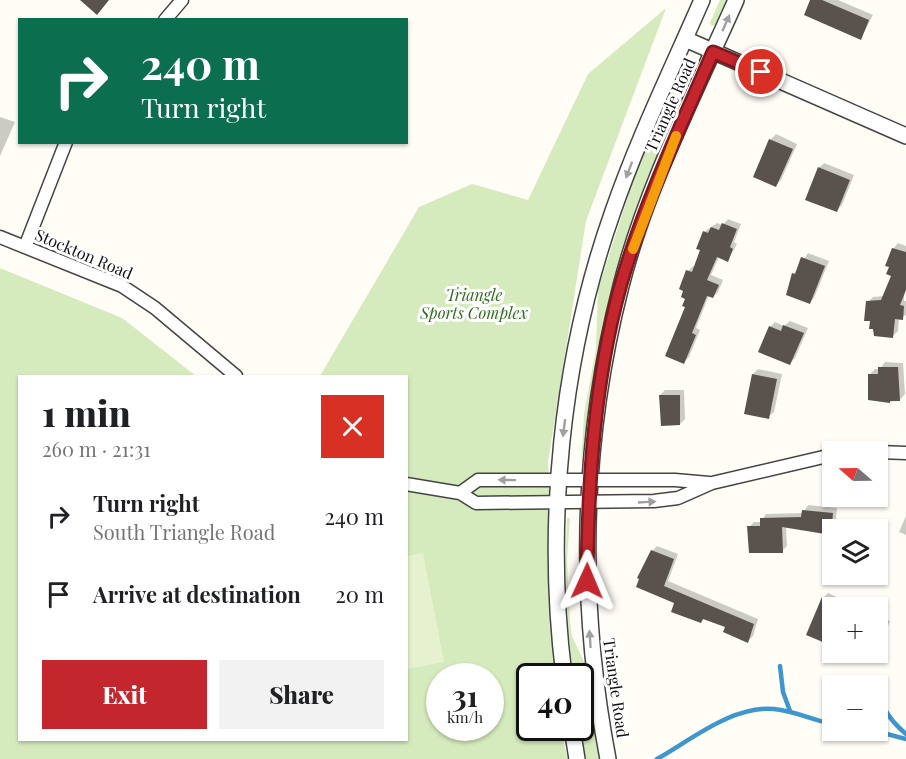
<!DOCTYPE html>
<html lang="en">
<head>
<meta charset="utf-8">
<style>
  :root { --surface:#fff; --page:#f2f2f2; --text:#202124; --muted:#757577; --accent:#c4262e }
  body { margin:0; font-family:"Playfair Display",serif; background:var(--page); color:var(--text); height:100vh; display:flex; flex-direction:column; font-size:22px; white-space:nowrap }
  * { box-sizing:border-box; margin:0 }
  p { font-size:20px; color:var(--muted) }
  .icon { flex:none; width:33px; height:33px; fill:none; stroke:currentColor; stroke-width:2; stroke-linecap:round; stroke-linejoin:round }
  .map { position:relative; flex:1; overflow:hidden }
  .side { position:absolute; left:18px; top:375px; width:390px; height:366px; display:flex; flex-direction:column; background:var(--surface); border-radius:0px; box-shadow:0 2px 4px #0004 }
  .side>* { flex:none }
  .top-card { position:absolute; left:18px; top:18px; width:390px; height:126px; border-radius:0px; box-shadow:0 2px 4px #0004; background:#0b6e4f; color:#fff; overflow:hidden }
  .needle { width:39px; rotate:290deg }
  .controls { position:absolute; left:822px; top:441px; display:grid; gap:12px }
  .controls a { display:grid; place-items:center; width:66px; height:66px; border-radius:0px; background:var(--surface); box-shadow:0 2px 4px #0004; font-size:30px }
  .speed { position:absolute; left:426px; top:663px; display:flex; gap:12px; font-size:30px; font-weight:700; text-align:center }
  .speed>* { display:grid; place-content:center; width:78px; height:78px; border-radius:50%; background:var(--surface); box-shadow:0 2px 4px #0004; line-height:1 }
  .speed small { font-size:15px; font-weight:400 }
  .speed .limit { border:3px solid #111; border-radius:9px; background:#fff; color:#111 }
  .pin { position:absolute; display:grid; place-items:center; width:51px; height:51px; color:#fff; margin:-26px; border:3px solid #fff; border-radius:50%; box-shadow:0 2px 6px #0007 }
  .me { position:absolute; width:66px; margin:-33px; rotate:1deg; stroke-linejoin:round; filter:drop-shadow(0 0 4px #0008) }
  .turn { display:flex; align-items:center; gap:21px; height:126px; padding:0 24px; font-size:27px }
  .turn .icon { width:78px; height:78px; stroke-width:2.5 }
  .turn b { display:block; font-size:42px; line-height:51px }
  .round { display:grid; place-items:center; flex:none; width:63px; height:63px; border-radius:0px; background:var(--page) }
  .head { display:flex; align-items:center; justify-content:space-between; height:102px; padding:0 24px }
  h1 { font-size:36px; font-weight:800; line-height:45px }
  .button { display:flex; gap:12px; margin-top:auto; padding:12px 24px }
  .button a { flex:1; height:69px; border-radius:0px; background:var(--accent); color:#fff; font-size:24px; font-weight:800; line-height:69px; text-align:center }
  .button a+a { background:var(--page); color:var(--text) }
  ul { padding:0; list-style:none }
  li { display:flex; align-items:center; gap:18px; height:78px; padding:0 24px }
  li div { flex:1 }
  li b { display:block; font-size:22px }
  li em { font-style:normal }
  .map>svg:first-child { display:block }
</style>
</head>
<body>
<div class="map">
<svg width="906" height="759" viewBox="0 0 906 759">
  <rect width="100%" height="100%" fill="#fffdf5"/>
  <path fill="#d5ebbd" fill-rule="evenodd" d="M720 0H726L715 25 712 26 710 23Z
    M666 8 586 221 548 462 558 676H530V728H560L568 759H0V268L122 318 196 376H20V740H406V376H320L419 207 472 184 528 200 588 74ZM440 676H490V728H440Z
    M694 71 636 211 612 288 598 348 581 466 584 414 596 349 598 289 637 169 670 93 682 78Z
    M567 518H570L567 559 570 621 572 636 585 664 600 759H586L580 728V676H573C567 623 564 571 567 518Z"/>
  <path fill="#e6f2cf" d="M423 553 444 662 407 669V556Z"/>
  <path fill="#0003" d="M812 0H838L873 15 861 38Z
    M0 117 15 122 0 156Z
    M776 134 797 144 781 180 776 185 755 176 771 139Z
    M824 163 854 175 842 205 837 210 819 168Z
    M728 219 741 224 734 242 737 244 728 260 719 257 711 275 723 280 718 292 713 297 709 295 696 328 700 330 689 357 684 362 688 271 693 266 696 267 704 232 717 223 723 225Z
    M898 243 906 246 904 301H906V315L899 318 898 331 893 336 868 302 873 297 884 296 893 275V249Z
    M808 253 829 261 814 298 809 303 794 274Z
    M790 321 808 328 795 358 790 363 770 327 775 322 784 326Z
    M885 362 903 363 905 394 900 400 890 402 870 374 875 369H880Z
    M758 369 782 374 774 412 768 417 746 413 753 374Z
    M665 390H684L685 419 680 424 660 395Z
    M808 505 837 508 835 528 830 533 786 526 787 546 782 551 749 527 754 522H761L766 514 803 513Z
    M906 516V535L899 532Z
    M657 546 678 554 668 581 758 619 753 636 748 641 727 626 638 587 652 551Z
    M828 593 861 608H832V645L808 634 823 598Z
    M878 615 890 621 878 651Z
    M849 652H877L870 662Z"/>
  <g fill="none" stroke-linecap="round" stroke-linejoin="round">
    <path stroke="#3f96cf" stroke-width="4.5" d="M780 666 783 692 790 711
      M883 687C877 705 893 723 906 734
      M872 730 906 739
      M657 759C691 740 733 705 774 709 795 711 813 720 832 724"/>
  </g>
  <path fill="#5a524d" d="M80 0H109L97 15Z
    M810 0H822L869 20 861 40 804 15Z
    M769 139 793 149 776 187 753 177Z
    M818 167 850 180 837 212 805 200Z
    M722 223 737 229 730 247 733 249 728 262 717 257 707 280 719 285 713 298 707 296 692 333 696 335 684 364 665 356 685 307 682 306 685 299 681 297 683 291 679 289 686 270 692 272 700 250 696 249 703 231 708 233 711 227 719 230Z
    M892 248 906 252V290L900 305 904 306 903 320 895 319 893 338 874 336 873 329H869L870 321H864L866 301 881 300 891 276 886 274 889 267 885 266Z
    M801 257 825 266 810 304 786 295 792 273 795 274Z
    M783 325 804 333 790 365 758 352 769 326 781 331Z
    M878 367H898L900 401H890V403L868 400V374H878Z
    M752 374 777 379 769 419 744 414Z
    M659 395H680V425L661 426Z
    M802 510 833 513 831 535 782 527 783 553H749L747 526H760V518L801 517Z
    M651 550 674 559 664 586 754 624 748 643 723 632 725 627 703 619 701 623 671 612 674 603 636 587 639 579 637 578Z
    M822 597 832 601V638L830 645 806 635Z"/>
  <g fill="none" stroke-linecap="round" stroke-linejoin="round">
    <g stroke="#444" stroke-width="15">
      <path id="minor" d="M165 20 182 0
        M0 237 122 286 155 308 236 376
        M25 247 66 142
        M878 452 906 453
        M406 484 460 493 476 503 654 501 678 498 712 483 832 455
        M460 493 478 480H675L709 483"/>
    </g>
    <g stroke="#444" stroke-width="18">
      <path id="tertiary" d="M685 39 906 136
        M564 676C545 524 561 359 612 214 637 141 671 71 702 0
        M572 728 577 759
        M608 759C578 602 581 442 621 286 646 187 695 93 736 0"/>
    </g>
    <use href="#minor" stroke="#fff" stroke-width="12"/>
    <use href="#tertiary" stroke="#fff" stroke-width="15"/>
  </g>
  <defs><path id="oneway-solid" d="M-6-.8H1V-3.2L6.5 0L1 3.2V.8H-6Z" transform="scale(1.5)"/></defs>
  <g fill="#a0a0a0">
    <use href="#oneway-solid" transform="translate(726 23) rotate(-66)"/>
    <use href="#oneway-solid" transform="translate(629 170) rotate(111)"/>
    <use href="#oneway-solid" transform="translate(564 428) rotate(97)"/>
    <use href="#oneway-solid" transform="translate(507 480) rotate(-179)"/>
    <use href="#oneway-solid" transform="translate(647 502) rotate(-3)"/>
    <use href="#oneway-solid" transform="translate(590 639) rotate(-94)"/>
  </g>
  <g fill="none" stroke-linecap="round" stroke-linejoin="round">
    <g stroke="#7f191e" stroke-width="15">
      <path id="route" d="M587 581C588 482 594 381 621 284 644 204 680 128 713 52L761 72"/>
    </g>
    <use href="#route" stroke="#c4262e" stroke-width="10"/>
    <path stroke="#f59e0b" stroke-width="10" d="M633 249 676 136"/>
  </g>
  <g text-anchor="middle" stroke-width="6" stroke-linejoin="round" paint-order="stroke">
    <g font-size="16" fill="#111" stroke="#fff">
      <text transform="translate(670 105) rotate(-66)" y="6">Triangle Road</text>
      <text transform="translate(84 254) rotate(23)" y="6">Stockton Road</text>
      <text transform="translate(616 688) rotate(82)" y="6">Triangle Road</text>
    </g>
    <g font-size="16" font-style="italic" fill="#2f6b1f" stroke="#fff">
      <text x="474" y="301">Triangle<tspan x="474" dy="18">Sports Complex</tspan></text>
    </g>
  </g>
</svg>
<div class="controls">
<a><svg class="needle" viewBox="-14 -14 28 28"><path d="M0-13l5 13h-10z" fill="#e53935"/><path d="M0 13l5-13h-10z" fill="#757577"/></svg></a>
<a><svg class="icon" aria-label="layers" viewBox="0 0 24 24"><path d="M12 4l9 5-9 5-9-5zM3 14l9 5 9-5"/></svg></a>
<a>+</a>
<a>−</a>
</div>
<div class="speed"><div>31<small>km/h</small></div><div class="limit">40</div></div>
<div class="pin" style="left:761px;top:72px;background:#d93025"><svg class="icon" aria-label="arrive" viewBox="0 0 24 24"><path d="M6 21V4h12l-3 4 3 4H6"/></svg></div>
<svg class="me" style="left:587px;top:581px" viewBox="-20 -20 40 40"><path d="M0-17L14 15 0 8-14 15z" fill="#c4262e" stroke="#fff" stroke-width="4"/></svg>
<div class="top-card">
<div class="turn"><svg class="icon" aria-label="right" viewBox="0 0 24 24"><path d="M7 20v-9h11M14 6l5 5-5 5"/></svg><div><b>240 m</b>Turn right</div></div>
</div>
<section class="side">
<div class="head"><div><h1>1 min</h1><p>260 m · 21:31</p></div><a class="round" style="background:#d93025;color:#fff"><svg class="icon" aria-label="close" viewBox="0 0 24 24"><path d="M6 6l12 12M18 6L6 18"/></svg></a></div>
<ul>
<li><svg class="icon" aria-label="right" viewBox="0 0 24 24"><path d="M7 20v-9h11M14 6l5 5-5 5"/></svg><div><b>Turn right</b><p>South Triangle Road</p></div><em>240 m</em></li>
<li><svg class="icon" aria-label="arrive" viewBox="0 0 24 24"><path d="M6 21V4h12l-3 4 3 4H6"/></svg><div><b>Arrive at destination</b></div><em>20 m</em></li>
</ul>
<div class="button"><a>Exit</a><a>Share</a></div>
</section>
</div>
</body>
</html>
